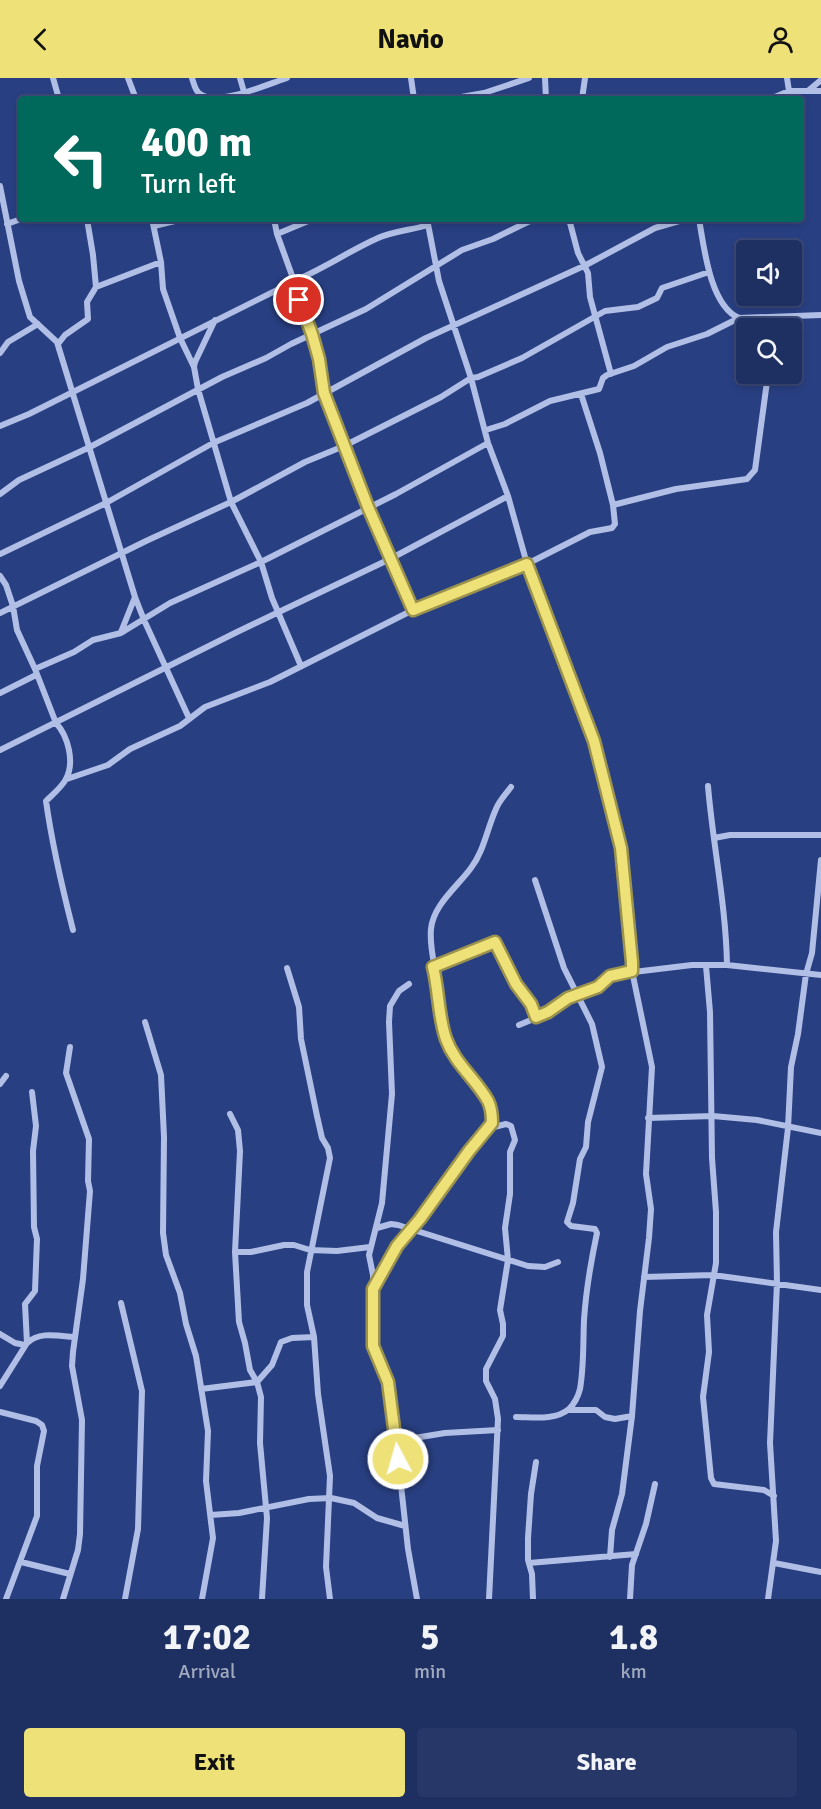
<!DOCTYPE html>
<html lang="en">
<head>
<meta charset="utf-8">
<style>
  :root { --surface:#1e2f62; --page:#263768; --text:#f1f3f6; --muted:#a1a9be; --line:#3c4a77; --accent:#eee177 }
  body { margin:0; font-family:Signika,sans-serif; background:var(--page); color:var(--text); height:100vh; display:flex; flex-direction:column; font-size:22px; white-space:nowrap }
  * { box-sizing:border-box; margin:0 }
  p { font-size:20px; color:var(--muted) }
  .icon { flex:none; width:33px; height:33px; fill:none; stroke:currentColor; stroke-width:2; stroke-linecap:round; stroke-linejoin:round }
  .map { position:relative; height:1521px; overflow:hidden }
  .details { display:flex; flex-direction:column; background:var(--surface); flex:1 }
  .details>* { flex:none }
  .top-card { position:absolute; left:18px; top:18px; width:786px; height:126px; border-radius:6px; box-shadow:0 3px 9px #0003,0 0 0 2px var(--line); background:#00695c; color:#fff; overflow:hidden }
  .buttons { position:absolute; left:736px; top:162px; display:grid; gap:12px }
  .buttons a { display:grid; place-items:center; width:66px; height:66px; border-radius:6px; background:var(--surface); box-shadow:0 3px 9px #0003,0 0 0 2px var(--line); font-size:30px }
  .pin { position:absolute; display:grid; place-items:center; width:51px; height:51px; color:#fff; margin:-26px; border:3px solid #fff; border-radius:50%; box-shadow:0 2px 6px #0007 }
  .me { position:absolute; width:66px; margin:-33px; rotate:354deg; stroke-linejoin:round; filter:drop-shadow(0 0 4px #0008) }
  .turn { display:flex; align-items:center; gap:21px; height:126px; padding:0 24px; font-size:27px }
  .turn .icon { width:78px; height:78px; stroke-width:2.5 }
  .turn b { display:block; font-size:42px; line-height:51px }
  .eta { display:flex; justify-content:space-evenly; align-items:center; height:102px; text-align:center }
  .eta b { font-size:36px; font-weight:800; line-height:42px }
  .action { display:flex; gap:12px; margin-top:auto; padding:12px 24px }
  .action a { flex:1; height:69px; border-radius:6px; background:var(--accent); color:#111; font-size:24px; font-weight:800; line-height:69px; text-align:center }
  .action a+a { background:var(--page); color:var(--text) }
  header { display:flex; justify-content:space-between; align-items:center; height:78px; padding:0 24px; background:var(--accent); color:#111; font-size:27px; font-weight:800 }
  .map>svg:first-child { display:block }
</style>
</head>
<body>
<header><svg class="icon" aria-label="back" viewBox="0 0 24 24"><path d="M15 5l-7 7 7 7"/></svg>Navio<svg class="icon" aria-label="person" viewBox="0 0 24 24"><circle cx="12" cy="8" r="4"/><path d="M4 21q1-7 8-7t8 7"/></svg></header>
<div class="map">
<svg width="821" height="1521" viewBox="0 0 821 1521">
  <rect width="100%" height="100%" fill="#283f82"/>
  <g fill="none" stroke-linecap="round" stroke-linejoin="round">
    <path stroke="#b1bfe6" stroke-width="6" d="M53 0 59 21
      M128 0 136 21
      M192 0C194 6 195 13 200 16 217 29 268 6 287 0
      M240 0 246 21
      M411 0 414 21
      M545 0 546 21
      M787 0 789 13
      M809 12 821 2
      M450 21 484 15 529 0
      M582 21 585 0
      M770 21 789 13H821
      M0 108 19 203 30 239 57 264 135 519 144 542 189 640
      M87 141 93 177 96 209
      M152 141 161 184 163 211 180 260 194 289
      M274 141 277 156 294 203 291 205 312 256 319 281 324 315 336 348 368 429 413 532
      M427 141 439 203 471 300 488 365 508 418 527 486 594 663 621 770 632 893 652 989 646 1096 651 1131 649 1160 640 1233 632 1338 622 1416 612 1452 610 1479
      M569 141 578 175 588 195 590 219 611 296
      M699 141C704 169 710 228 739 240L821 237
      M7 146 21 141
      M154 148 183 141
      M277 156 313 141
      M294 203C323 191 349 173 378 160 394 153 412 152 428 147
      M215 242 195 284 194 289 198 311 231 424 261 484 272 520 301 588
      M772 250 773 240
      M58 266 65 257 88 241 87 224 96 209 161 184
      M0 275 8 264 38 246
      M0 348 29 336 291 205
      M486 352 505 346 550 323 599 311 603 300 607 297 634 288 667 269 707 256 739 240
      M0 416 19 402 90 369 222 299 266 280 291 266 366 231 462 172 493 161 534 141
      M613 427 676 411 747 401 755 392 768 296
      M0 476 106 425 213 365 307 325 426 260 586 187 655 150 686 141
      M0 498 6 507 13 528 17 552 35 591 56 645C68 658 75 684 66 701 62 709 52 717 46 723 52 766 62 809 73 852
      M0 535 146 463 231 424 305 384 344 368 441 319 471 300 478 299 522 280 605 233 638 229 657 220 662 210 709 194
      M121 554 135 519
      M35 591 74 574 93 562 121 555 170 525 261 484 396 416 488 365
      M0 615 36 597
      M0 672 237 554 390 481 508 418
      M67 701 108 687 130 671 180 648 205 629 270 604 413 532 527 486 590 454 612 450 615 446 613 427 600 375 581 316
      M708 708C713 768 726 827 727 887
      M714 760 730 757H821
      M706 888 710 934 712 1080 716 1134V1185L707 1237 709 1274 703 1319 711 1400 714 1406 764 1412 774 1418
      M433 889 493 864H495L516 906 531 926 536 940
      M409 906 399 913 390 928 389 944 392 1016 382 1125 369 1177 373 1197V1268L384 1292 391 1316 408 1471 417 1521
      M145 944 161 997 164 1059 163 1155 166 1177 180 1215 186 1246 196 1278 208 1353 206 1403 213 1460 202 1521
      M519 947 548 935 576 916 598 909 610 898 617 896 692 887H727L821 897
      M0 1006 6 998
      M230 1036 238 1052 240 1073 235 1174 239 1244 245 1265 250 1292 257 1304 261 1319 260 1365 267 1440 262 1521
      M648 1040 713 1038 757 1042 821 1055
      M490 1050C501 1027 466 998 455 980 441 958 441 934 438 909 436 890 429 871 431 851 433 827 458 808 471 790 484 773 487 751 496 731 499 723 506 716 511 709
      M377 1150 391 1146 398 1147 528 1188 545 1189 558 1184
      M235 1174H251L284 1167H294L310 1172 337 1173 370 1169
      M644 1199 713 1197 821 1212
      M373 1211 397 1168 420 1141 469 1073 490 1050 506 1046 511 1048 515 1062 510 1074V1116L505 1150 508 1182 500 1232 503 1246V1258L486 1291V1303L495 1321 498 1341 489 1521
      M121 1225 142 1313 138 1451 125 1521
      M0 1256 15 1265 25 1267
      M314 1259 318 1316 330 1398 326 1489 330 1521
      M27 1265 25 1226 35 1213 37 1161 34 1149 33 1073 36 1048 32 1014
      M0 1308 27 1265C40 1253 58 1258 74 1259
      M201 1311 257 1304 272 1287 281 1264 292 1260 314 1259 307 1227V1194L330 1080 328 1070 322 1060 317 1038 301 961 299 929 287 890
      M568 1332H596L605 1339 615 1341 632 1338
      M0 1334 36 1343 42 1347 44 1353 37 1388V1438L6 1521
      M516 1339C532 1339 555 1343 569 1331 575 1325 578 1319 580 1311 584 1288 583 1265 584 1242 586 1212 591 1183 597 1155L595 1151 571 1148 567 1144 573 1125 580 1081 586 1069 588 1044 602 989 592 946 564 890 535 802
      M396 1363 445 1355 498 1352
      M211 1437 239 1435 309 1421 331 1420 354 1425 377 1440 405 1448
      M21 1484 70 1496
      M529 1485 636 1476
      M774 1485 821 1494
      M63 1521 78 1472 80 1456 82 1342 72 1288 73 1274 83 1201 90 1113 88 1103 89 1061 66 995 70 969
      M533 1521 532 1496 528 1482V1460L531 1416 536 1384
      M630 1521 632 1487 646 1446 655 1406
      M768 1521 776 1463 770 1365 777 1205 776 1154 788 1050 791 989 798 956 806 896 812 875 821 782"/>
  </g>
  <g fill="none" stroke-linecap="round" stroke-linejoin="round">
    <g stroke="#9b924d" stroke-width="15">
      <path id="route" d="M299 222 312 256 319 281 324 315 368 429 413 532 527 486 594 663 621 770 632 884V893L610 898 598 909 568 920 548 934 536 939 531 926 516 906 495 864 433 889C439 913 438 938 446 961 455 986 476 1001 488 1023 491 1029 492 1038 492 1045L469 1073 420 1141 397 1168 373 1211V1268L388 1304 398 1381"/>
    </g>
    <use href="#route" stroke="#eee177" stroke-width="10"/>
  </g>
</svg>
<div class="buttons">
<a><svg class="icon" aria-label="sound" viewBox="0 0 24 24"><path d="M4 9h4l5-4v14l-5-4H4zM17 9q2 3 0 6"/></svg></a>
<a><svg class="icon" aria-label="search" viewBox="0 0 24 24"><circle cx="10" cy="10" r="6"/><path d="M15 15l6 6"/></svg></a>
</div>
<div class="pin" style="left:299px;top:222px;background:#d93025"><svg class="icon" aria-label="arrive" viewBox="0 0 24 24"><path d="M6 21V4h12l-3 4 3 4H6"/></svg></div>
<svg class="me" style="left:398px;top:1381px" viewBox="-20 -20 40 40"><circle r="17" fill="#eee177" stroke="#fff" stroke-width="3"/><path d="M0-11L8 9 0 5-8 9z" fill="#fff"/></svg>
<div class="top-card">
<div class="turn"><svg class="icon" aria-label="left" viewBox="0 0 24 24"><path d="M17 20v-9H6M10 6l-5 5 5 5"/></svg><div><b>400 m</b>Turn left</div></div>
</div>
</div>
<section class="details">
<div class="eta">
<div><b>17:02</b><p>Arrival</p></div>
<div><b>5</b><p>min</p></div>
<div><b>1.8</b><p>km</p></div>
</div>
<div class="action"><a>Exit</a><a>Share</a></div>
</section>
</body>
</html>
